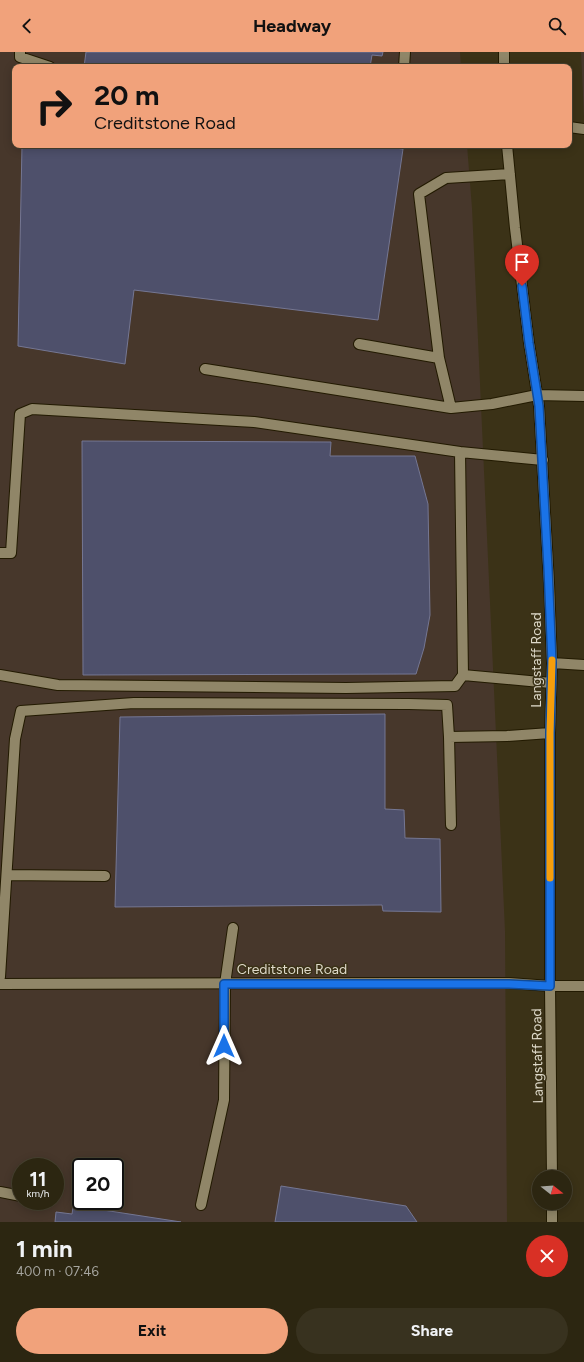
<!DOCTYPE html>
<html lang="en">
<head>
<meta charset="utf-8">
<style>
  :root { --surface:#2c2611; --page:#38321f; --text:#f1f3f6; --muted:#a6a59f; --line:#484331; --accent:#f1a27b }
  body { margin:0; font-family:Figtree,sans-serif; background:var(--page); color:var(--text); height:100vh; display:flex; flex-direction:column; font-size:15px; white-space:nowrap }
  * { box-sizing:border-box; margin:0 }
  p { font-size:13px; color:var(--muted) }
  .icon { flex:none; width:22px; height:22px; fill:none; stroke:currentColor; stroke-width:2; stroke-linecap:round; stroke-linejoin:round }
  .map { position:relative; height:1170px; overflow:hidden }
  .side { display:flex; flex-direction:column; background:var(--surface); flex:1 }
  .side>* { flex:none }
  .guide { position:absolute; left:12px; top:12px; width:560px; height:84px; border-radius:8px; box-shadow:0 2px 10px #0003,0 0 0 1px var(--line); background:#f1a27b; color:#111; overflow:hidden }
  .needle { width:26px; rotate:107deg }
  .buttons { position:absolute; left:532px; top:1118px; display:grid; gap:8px }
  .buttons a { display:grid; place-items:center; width:40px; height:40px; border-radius:50%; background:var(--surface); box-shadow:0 2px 10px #0003,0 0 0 1px var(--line); font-size:20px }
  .speed { position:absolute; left:12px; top:1106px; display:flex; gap:8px; font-size:20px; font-weight:700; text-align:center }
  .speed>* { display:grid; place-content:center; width:52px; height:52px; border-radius:50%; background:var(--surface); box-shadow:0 2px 10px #0003,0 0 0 1px var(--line); line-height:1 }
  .speed small { font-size:10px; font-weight:400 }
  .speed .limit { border:2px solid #111; border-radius:6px; background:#fff; color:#111 }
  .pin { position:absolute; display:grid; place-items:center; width:34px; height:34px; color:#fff; margin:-41px -17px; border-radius:50% 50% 50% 0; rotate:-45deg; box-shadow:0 0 4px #0007 }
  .pin .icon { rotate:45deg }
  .me { position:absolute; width:44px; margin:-22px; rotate:0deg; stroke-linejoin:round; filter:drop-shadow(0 0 3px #0008) }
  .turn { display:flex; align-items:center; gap:14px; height:84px; padding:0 16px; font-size:18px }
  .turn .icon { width:52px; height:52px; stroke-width:2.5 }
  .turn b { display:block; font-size:28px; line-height:34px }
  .round { display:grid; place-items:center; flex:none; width:42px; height:42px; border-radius:21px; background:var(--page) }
  .head { display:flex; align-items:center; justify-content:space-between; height:68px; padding:0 16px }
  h1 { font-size:24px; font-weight:700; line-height:30px }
  .primary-button { display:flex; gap:8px; margin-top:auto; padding:8px 16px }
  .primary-button a { flex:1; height:46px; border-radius:24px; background:var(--accent); color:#111; font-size:16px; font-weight:700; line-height:46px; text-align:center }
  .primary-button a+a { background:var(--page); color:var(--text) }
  header { display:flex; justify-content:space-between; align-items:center; height:52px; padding:0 16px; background:var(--accent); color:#111; font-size:18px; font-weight:700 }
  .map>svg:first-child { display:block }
</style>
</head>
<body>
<header><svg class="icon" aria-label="back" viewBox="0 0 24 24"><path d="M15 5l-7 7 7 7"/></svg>Headway<svg class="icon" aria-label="search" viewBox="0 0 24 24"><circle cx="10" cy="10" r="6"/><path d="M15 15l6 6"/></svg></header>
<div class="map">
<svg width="584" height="1170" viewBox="0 0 584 1170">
  <rect width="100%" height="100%" fill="#3b3217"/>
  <path fill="#47372b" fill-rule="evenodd" d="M0 0H460L461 15H15V93H467L472 156 505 879 507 1170H0ZM21 1115H55V1149H21ZM81 1115H115V1149H81Z
    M581 0H584V65Z"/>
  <path fill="#4e506b" stroke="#757793" d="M86 0H383L382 4 372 3 370 15H84Z
    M22 93H368L403 97 378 268 134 238 125 312 18 294Z
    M82 389 331 390 330 404H415L428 452 430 563 424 596 416 622 83 623Z
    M385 662V757L404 758 405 786 440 787 441 860 383 859 382 853 115 855 120 665Z
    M281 1134 406 1154 417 1170H275Z
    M76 1136H81V1149H104L103 1158 181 1170H55L56 1160 72 1162Z"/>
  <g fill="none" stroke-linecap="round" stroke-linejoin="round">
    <g stroke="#221a01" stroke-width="12">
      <path id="minor" d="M20 0V5L50 15
        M504 0V15
        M404 15 405 0
        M569 75 584 77
        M507 93 515 176 529 291 539 354 549 531 552 611 550 681V934L552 1125
        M359 292 439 306
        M205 317 451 356 492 352 537 343 584 344
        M451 356 439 306 419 142 446 126 510 122
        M543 408 460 400 463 623 551 631
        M0 501H11L20 362 32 357 254 370 460 400
        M552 611 584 613
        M0 623 58 633 346 636 455 634 463 623
        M449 685 451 773
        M7 823 105 824
        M0 925 15 687 21 659 134 651 409 652 447 653 449 685 507 684 550 681
        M0 932 399 931H509L550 934H584
        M0 1140 21 1144
        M552 1151V1170
        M201 1153 224 1048 225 932 233 876"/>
    </g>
    <use href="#minor" stroke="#908668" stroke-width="10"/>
  </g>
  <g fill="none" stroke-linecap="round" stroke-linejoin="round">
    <g stroke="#114b97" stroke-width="10">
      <path id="route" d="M224 994V932H509L550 934V681L552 611 548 516 539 354 529 291 522 234"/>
    </g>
    <use href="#route" stroke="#1a73e8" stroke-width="7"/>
    <path stroke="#f59e0b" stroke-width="7" d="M550 826V681L552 608"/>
  </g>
  <g text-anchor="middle" stroke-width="3" stroke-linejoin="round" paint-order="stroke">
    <g font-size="14" fill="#ded9c9" stroke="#3b3217">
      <text transform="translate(536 608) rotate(-90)" y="5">Langstaff Road</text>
      <text x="292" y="922">Creditstone Road</text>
      <text transform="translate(537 1004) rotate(-91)" y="5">Langstaff Road</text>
    </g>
  </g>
</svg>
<div class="buttons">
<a><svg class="needle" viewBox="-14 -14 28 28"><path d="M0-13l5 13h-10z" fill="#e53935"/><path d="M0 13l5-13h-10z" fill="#a6a59f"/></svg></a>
</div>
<div class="speed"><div>11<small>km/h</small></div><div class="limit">20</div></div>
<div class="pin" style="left:522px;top:234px;background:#d93025"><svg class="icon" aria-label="arrive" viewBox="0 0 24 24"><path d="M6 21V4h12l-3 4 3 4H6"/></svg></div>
<svg class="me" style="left:224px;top:994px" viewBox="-20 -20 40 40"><path d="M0-17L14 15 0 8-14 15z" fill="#1a73e8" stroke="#fff" stroke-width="4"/></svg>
<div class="guide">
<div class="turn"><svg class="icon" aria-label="right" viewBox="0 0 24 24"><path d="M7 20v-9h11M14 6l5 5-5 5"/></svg><div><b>20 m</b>Creditstone Road</div></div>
</div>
</div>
<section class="side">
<div class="head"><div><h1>1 min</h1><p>400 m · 07:46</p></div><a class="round" style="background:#d93025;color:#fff"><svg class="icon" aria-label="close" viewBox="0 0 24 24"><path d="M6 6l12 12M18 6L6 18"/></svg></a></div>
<div class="primary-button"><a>Exit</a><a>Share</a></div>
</section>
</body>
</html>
